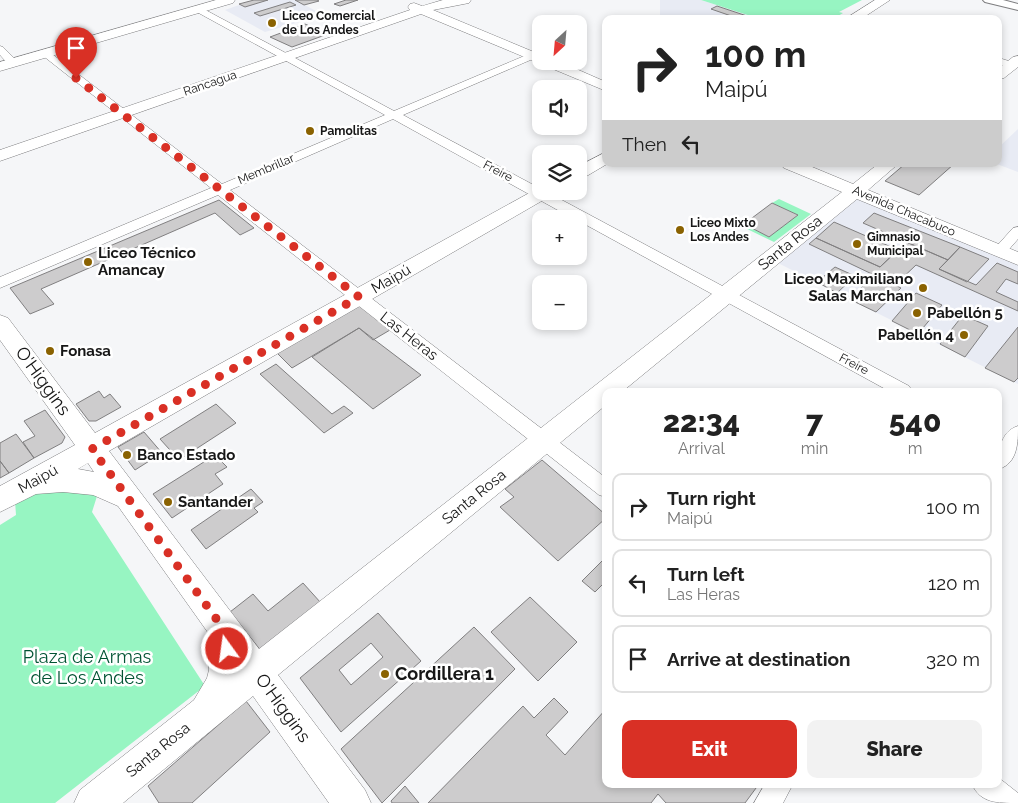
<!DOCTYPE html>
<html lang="en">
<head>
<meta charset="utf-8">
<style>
  :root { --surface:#fff; --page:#f2f2f2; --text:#222; --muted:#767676; --line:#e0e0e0; --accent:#d93025 }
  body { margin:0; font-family:Raleway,sans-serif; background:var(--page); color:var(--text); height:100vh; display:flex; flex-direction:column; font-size:19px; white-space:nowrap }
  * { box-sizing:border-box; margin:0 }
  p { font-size:16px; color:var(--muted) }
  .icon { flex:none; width:28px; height:28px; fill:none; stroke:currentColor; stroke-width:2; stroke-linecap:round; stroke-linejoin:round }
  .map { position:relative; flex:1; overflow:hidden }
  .panel { position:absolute; left:602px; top:388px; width:400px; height:400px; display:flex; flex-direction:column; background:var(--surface); border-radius:10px; box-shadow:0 2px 8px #0003 }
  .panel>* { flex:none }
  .guide { position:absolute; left:602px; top:15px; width:400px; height:152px; border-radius:10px; box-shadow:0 2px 8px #0003; background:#fff; color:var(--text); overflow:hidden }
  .needle { width:32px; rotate:206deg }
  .fabs { position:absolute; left:532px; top:15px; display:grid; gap:10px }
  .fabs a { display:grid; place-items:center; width:55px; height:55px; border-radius:10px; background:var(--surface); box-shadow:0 2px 8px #0003; font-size:25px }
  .pin { position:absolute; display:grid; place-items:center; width:42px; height:42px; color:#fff; margin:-51px -21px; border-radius:50% 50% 50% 0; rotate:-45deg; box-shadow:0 0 5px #0007 }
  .pin .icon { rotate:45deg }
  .me { position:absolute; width:55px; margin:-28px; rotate:346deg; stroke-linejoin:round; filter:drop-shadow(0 0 4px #0008) }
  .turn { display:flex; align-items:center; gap:18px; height:105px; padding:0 20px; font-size:22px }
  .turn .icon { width:65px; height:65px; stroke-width:2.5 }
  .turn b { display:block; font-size:35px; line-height:42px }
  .then { display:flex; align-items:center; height:48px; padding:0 20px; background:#0003; gap:10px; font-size:19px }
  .eta { display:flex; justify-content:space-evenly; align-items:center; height:85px; text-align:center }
  .eta b { font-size:30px; font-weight:800; line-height:35px }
  .cta { display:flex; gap:10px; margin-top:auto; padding:10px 20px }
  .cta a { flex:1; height:58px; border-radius:10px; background:var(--accent); color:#fff; font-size:20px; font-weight:800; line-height:58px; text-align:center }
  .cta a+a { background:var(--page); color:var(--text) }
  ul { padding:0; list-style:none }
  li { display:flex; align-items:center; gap:15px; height:68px; margin:0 10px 8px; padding:0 10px; border:2px solid var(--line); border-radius:10px }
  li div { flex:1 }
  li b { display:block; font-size:19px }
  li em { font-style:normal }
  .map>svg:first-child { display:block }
</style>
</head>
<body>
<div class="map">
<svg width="1018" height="803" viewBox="0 0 1018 803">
  <rect width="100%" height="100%" fill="#f5f6f8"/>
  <path fill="#e8ebf4" d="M253 0H296L323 15 265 32 225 10Z
    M660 0H701L760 19H660Z
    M1018 129V172L997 164H999V147Z
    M860 196 1018 262V384L778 263Z"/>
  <path fill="#97f5c2" d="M701 0H867H862L839 12 843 13 833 19H760Z
    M779 199 811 214 774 242 741 226 744 224 769 237 798 215 772 203Z
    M40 489 98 493 92 512 205 686 55 803H0V525L16 515 15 501Z"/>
  <path fill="#cdcccd" stroke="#807f80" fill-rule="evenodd" d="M254 0H268L245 7 239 4Z
    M295 0H317L319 1 304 5Z
    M346 0H358L340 6 334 4Z
    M290 2 296 5 260 16 254 13Z
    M717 6 756 19H740L711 9Z
    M305 24 328 34 292 47 270 37Z
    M339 26 346 28 335 32 328 29Z
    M905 164H954L919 195 885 181Z
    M219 200 254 228 240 235 215 213 41 289 54 304 30 314 10 288Z
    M772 203 798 215 769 237 744 224Z
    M874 213 960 247 948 260 863 223Z
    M834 222 898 250 880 267 816 238Z
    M816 238 880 267 906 242 948 260 939 269 976 285 997 263 1018 272V284L1006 279 996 292 1018 302V311L916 265 895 285 809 244Z
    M960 247 989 259 967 282 939 269Z
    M835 267 855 276 837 293 817 282Z
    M875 275 901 288 876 312 849 299Z
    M916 293 942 305 918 334 892 321Z
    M359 305 390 330 373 340 359 328 292 368 276 352Z
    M963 315 988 326 965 357 940 344Z
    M1018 327V378L1014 382 985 368Z
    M359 328 421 375 373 409 312 357Z
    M276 364 332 414 344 406 353 413 324 433 260 374Z
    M99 391 104 398 110 394 121 407 96 421H89L76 404Z
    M216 404 236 423 179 460 160 439Z
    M45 410 65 437 62 443 34 458 23 442 35 436 24 421Z
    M144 432 162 453 135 470 118 447Z
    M16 434 34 458 9 473 0 461V443Z
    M215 455 227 467 215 474 223 484 172 518 153 494Z
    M542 460 606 515V518L558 561 500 507 514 497 505 489Z
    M0 461 9 473 0 478Z
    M251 489 263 502 254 508 258 512 206 549 191 530Z
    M606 557V581L595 592 582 581Z
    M303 583 321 603 262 652 230 612 253 594 268 611Z
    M530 597 577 642 538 681 491 632Z
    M378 613 421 661 341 732 300 678ZM371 643 383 657 351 685 339 670Z
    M474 627 515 669 382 803 341 749Z
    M554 698 568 712 546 735 565 755 606 709V784H759L745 803H666L658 794 651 803H428L523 706 534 718Z
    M246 701 270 732 192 803H159L148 786Z
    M405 786 419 803H392L391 801Z"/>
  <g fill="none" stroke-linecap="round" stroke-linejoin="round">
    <g stroke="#7d7d7f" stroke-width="1">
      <path id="minor" d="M198 6 394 111 529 54H535V58L403 115 541 189V191H545L909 386 912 391H889L579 221V219H574L393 119 230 190 606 478V497L599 495 218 195 0 288V277L211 188 42 55V51H48L222 184 385 115 195 11V7Z
        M0 46 3 47 17 61V65H9L0 55Z
        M999 58 1015 63 1016 65 1011 68 999 64Z
        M1018 227V239L1005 254H995L993 251 995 248 1013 228Z
        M1018 426C1018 442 1018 463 999 469 999 452 999 432 1018 426Z
        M999 778 1018 793V803C997 803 980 803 972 784H999Z
        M765 784H793L783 803H754Z"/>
    </g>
    <g stroke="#7d7d7f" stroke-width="2">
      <path id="tertiary" d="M983 0H1003L1018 4V10L985 2Z"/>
    </g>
    <g stroke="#7d7d7f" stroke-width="1">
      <path id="secondary" d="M216 0H235L233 3 0 71V62Z
        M443 0H471L469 3 433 10 541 55V61H558L606 82V91L421 14 0 161V150L410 10 408 7 410 4 414 3 422 6Z
        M875 0H890L861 19H845Z
        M1018 56V67L1004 78 999 79V68L1013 57Z
        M606 152 607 164 585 177 579 178V166Z
        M781 164H805L853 184 878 164H898L868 190 1018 252V265L857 199 623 391H606V405L278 675 365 790 371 803H329L253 696 123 803H74L80 790 194 700 207 678 209 670V634L118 506 93 495 63 492 36 494 0 512V486L75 445 0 340V315L8 318 95 433 540 187H541V191H555L552 195 109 451 259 649 842 192 784 168ZM88 463 94 472 78 469Z"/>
    </g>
    <use href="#minor" fill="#fff" fill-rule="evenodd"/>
    <use href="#tertiary" fill="#fff" fill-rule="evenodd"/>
    <use href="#secondary" fill="#fff" fill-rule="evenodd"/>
  </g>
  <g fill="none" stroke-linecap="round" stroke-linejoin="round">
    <path stroke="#d93025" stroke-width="9" stroke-dasharray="0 16.2" d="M76 78 359 297 92 449 226 632 227 649"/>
  </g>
  <g fill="#8a6201" stroke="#fff" stroke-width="2">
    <circle cx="272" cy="23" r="5"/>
    <circle cx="310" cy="131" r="5"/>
    <circle cx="680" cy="230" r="5"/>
    <circle cx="857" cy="244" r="5"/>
    <circle cx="88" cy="262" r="5"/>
    <circle cx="923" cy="288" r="5"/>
    <circle cx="917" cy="313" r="5"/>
    <circle cx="964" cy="335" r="5"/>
    <circle cx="50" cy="351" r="5"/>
    <circle cx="127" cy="455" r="5"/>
    <circle cx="168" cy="502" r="5"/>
    <circle cx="385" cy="674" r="5"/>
  </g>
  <g text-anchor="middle" stroke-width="5" stroke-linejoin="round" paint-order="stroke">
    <g font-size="12" font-weight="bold" fill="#171717" stroke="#fff" text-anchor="start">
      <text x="282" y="20">Liceo Comercial<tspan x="282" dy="14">de Los Andes</tspan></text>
      <text x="320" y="135">Pamolitas</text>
      <text x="690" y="227">Liceo Mixto<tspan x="690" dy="14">Los Andes</tspan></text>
      <text x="867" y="241">Gimnasio<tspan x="867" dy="14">Municipal</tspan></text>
    </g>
    <g font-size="12" fill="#171717" stroke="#fff">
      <text transform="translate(210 83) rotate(-19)" y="4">Rancagua</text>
      <text transform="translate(266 169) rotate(-23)" y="4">Membrillar</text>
      <text transform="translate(498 171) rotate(28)" y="4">Freire</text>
      <text transform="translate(904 211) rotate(23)" y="4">Avenida Chacabuco</text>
      <text transform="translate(854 364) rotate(28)" y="4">Freire</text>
    </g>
    <g font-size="15" fill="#171717" stroke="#fff">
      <text transform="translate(790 243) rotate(-39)" y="5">Santa Rosa</text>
      <text transform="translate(391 279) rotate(-30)" y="5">Maipú</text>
      <text transform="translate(409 336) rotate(38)" y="5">Las Heras</text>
      <text transform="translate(38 479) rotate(-29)" y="5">Maipú</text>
      <text transform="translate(474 497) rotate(-39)" y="5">Santa Rosa</text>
      <text transform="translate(158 750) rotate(-39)" y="5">Santa Rosa</text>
    </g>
    <g font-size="15" font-weight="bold" fill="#171717" stroke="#fff" text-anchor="start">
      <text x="98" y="258">Liceo Técnico<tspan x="98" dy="17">Amancay</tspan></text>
      <text x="913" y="284" text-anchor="end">Liceo Maximiliano<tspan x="913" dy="17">Salas Marchan</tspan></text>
      <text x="927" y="318">Pabellón 5</text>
      <text x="954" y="340" text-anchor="end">Pabellón 4</text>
      <text x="60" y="356">Fonasa</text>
      <text x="137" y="460">Banco Estado</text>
      <text x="178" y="507">Santander</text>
    </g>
    <g font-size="18" fill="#171717" stroke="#fff">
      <text transform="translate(43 381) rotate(54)" y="6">O'Higgins</text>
      <text transform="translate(283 708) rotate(54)" y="6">O'Higgins</text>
    </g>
    <g font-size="18" fill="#015333" stroke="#fff">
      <text x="87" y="663">Plaza de Armas<tspan x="87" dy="21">de Los Andes</tspan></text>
    </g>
    <g font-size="18" font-weight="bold" fill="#171717" stroke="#fff" text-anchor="start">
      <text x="395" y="680">Cordillera 1</text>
    </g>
  </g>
</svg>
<div class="fabs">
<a><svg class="needle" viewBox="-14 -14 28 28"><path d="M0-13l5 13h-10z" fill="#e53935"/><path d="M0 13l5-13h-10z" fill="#767676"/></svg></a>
<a><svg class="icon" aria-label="sound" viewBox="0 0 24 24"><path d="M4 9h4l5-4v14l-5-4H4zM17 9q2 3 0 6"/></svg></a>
<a><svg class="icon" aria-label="layers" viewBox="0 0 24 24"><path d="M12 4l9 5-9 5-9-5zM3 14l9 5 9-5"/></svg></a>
<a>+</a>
<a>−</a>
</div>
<div class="pin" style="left:76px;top:78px;background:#d93025"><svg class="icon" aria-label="arrive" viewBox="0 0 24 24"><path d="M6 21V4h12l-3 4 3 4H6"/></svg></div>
<svg class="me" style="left:227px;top:649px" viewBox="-20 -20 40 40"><circle r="17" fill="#d93025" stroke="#fff" stroke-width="3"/><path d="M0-11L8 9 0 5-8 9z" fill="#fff"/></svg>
<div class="guide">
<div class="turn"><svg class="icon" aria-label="right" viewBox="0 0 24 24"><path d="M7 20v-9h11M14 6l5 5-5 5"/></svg><div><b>100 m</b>Maipú</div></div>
<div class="then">Then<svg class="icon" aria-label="left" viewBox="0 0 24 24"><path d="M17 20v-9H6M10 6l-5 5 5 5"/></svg></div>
</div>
<section class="panel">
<div class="eta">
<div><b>22:34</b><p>Arrival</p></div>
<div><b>7</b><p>min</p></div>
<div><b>540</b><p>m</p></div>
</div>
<ul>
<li><svg class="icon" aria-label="right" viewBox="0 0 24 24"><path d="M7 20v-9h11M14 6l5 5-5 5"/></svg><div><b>Turn right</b><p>Maipú</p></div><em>100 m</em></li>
<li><svg class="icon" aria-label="left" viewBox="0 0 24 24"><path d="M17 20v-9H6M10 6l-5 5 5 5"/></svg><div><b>Turn left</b><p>Las Heras</p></div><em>120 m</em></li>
<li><svg class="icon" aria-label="arrive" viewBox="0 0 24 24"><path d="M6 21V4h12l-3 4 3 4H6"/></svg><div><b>Arrive at destination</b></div><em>320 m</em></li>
</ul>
<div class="cta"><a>Exit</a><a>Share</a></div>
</section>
</div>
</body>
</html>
